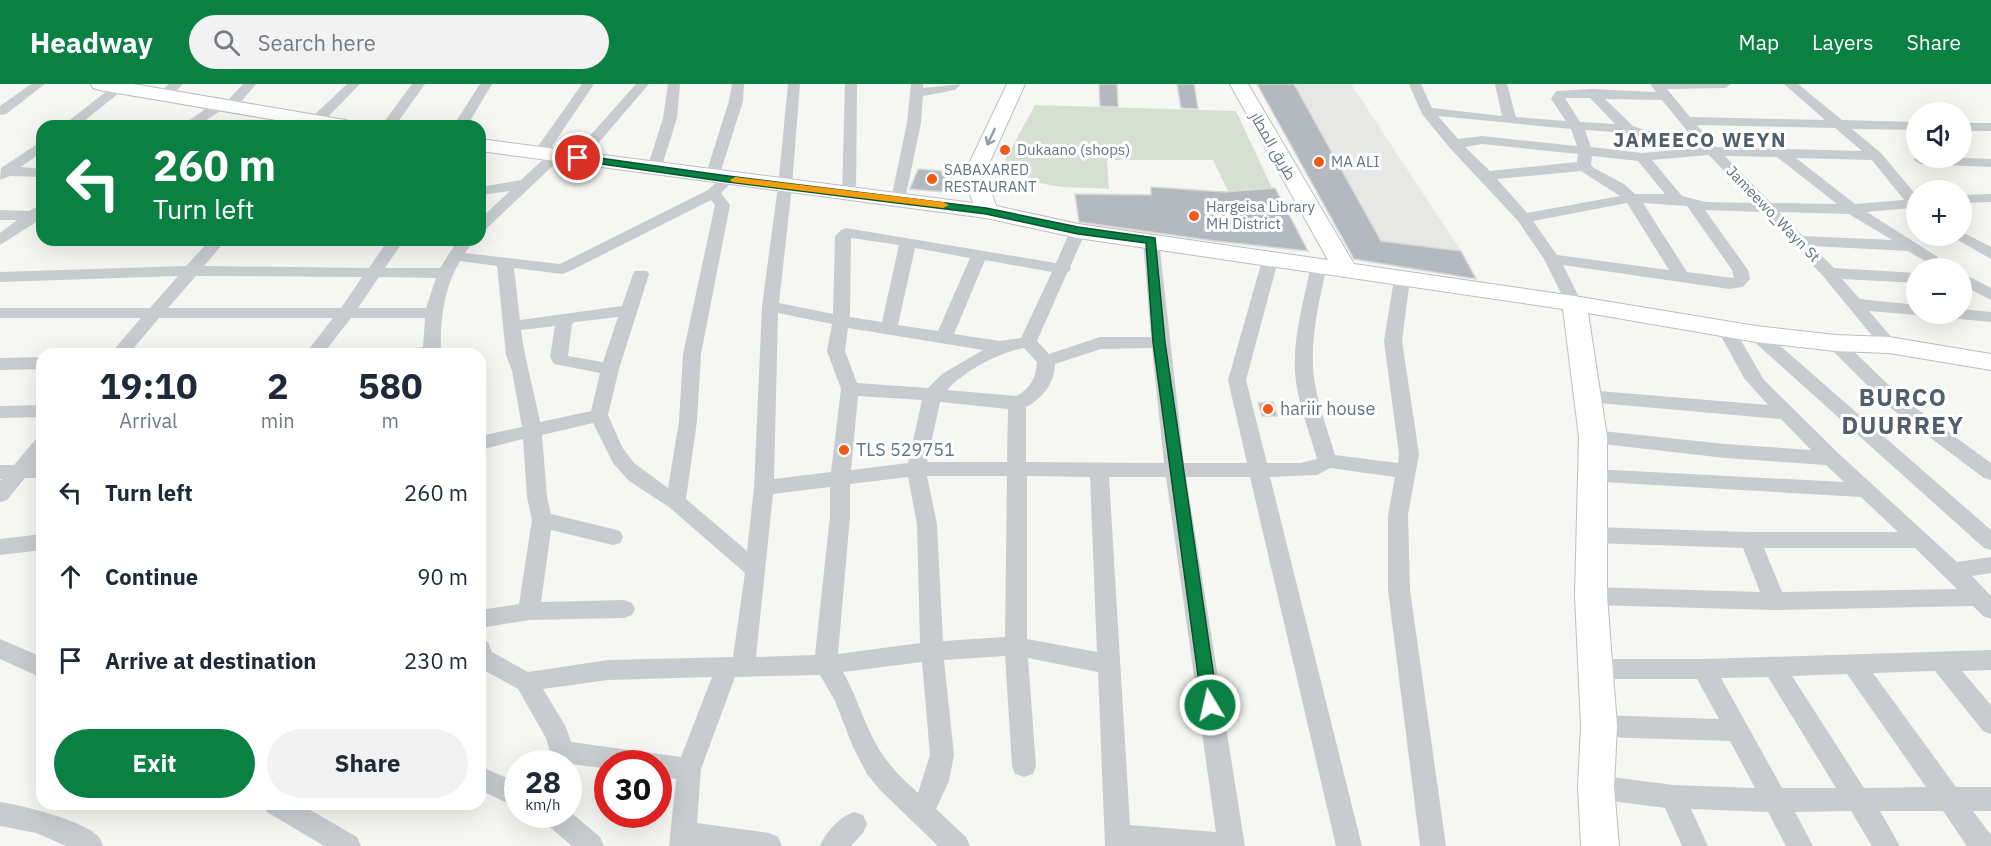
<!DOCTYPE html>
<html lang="en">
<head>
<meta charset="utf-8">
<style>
  :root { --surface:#fff; --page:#f2f2f3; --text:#1f2937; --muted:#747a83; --accent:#0b8043 }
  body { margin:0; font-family:"IBM Plex Sans",Cairo,sans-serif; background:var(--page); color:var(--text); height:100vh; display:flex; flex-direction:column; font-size:22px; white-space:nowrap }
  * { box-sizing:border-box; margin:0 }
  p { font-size:20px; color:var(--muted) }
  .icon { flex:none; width:33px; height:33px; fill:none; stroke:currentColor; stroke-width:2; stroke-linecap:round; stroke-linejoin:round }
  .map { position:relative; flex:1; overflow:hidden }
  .panel { position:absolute; left:36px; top:264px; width:450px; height:462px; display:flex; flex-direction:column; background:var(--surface); border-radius:18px; box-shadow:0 6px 24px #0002 }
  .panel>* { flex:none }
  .guide { position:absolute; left:36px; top:36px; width:450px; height:126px; border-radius:18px; box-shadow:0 6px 24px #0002; background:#0b8043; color:#fff; overflow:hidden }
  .buttons { position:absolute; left:1906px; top:18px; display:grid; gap:12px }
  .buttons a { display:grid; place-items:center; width:66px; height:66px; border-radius:50%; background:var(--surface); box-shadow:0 6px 24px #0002; font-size:30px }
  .speed { position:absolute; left:504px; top:666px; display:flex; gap:12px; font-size:30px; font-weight:700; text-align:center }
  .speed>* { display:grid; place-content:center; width:78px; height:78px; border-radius:50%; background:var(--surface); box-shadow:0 6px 24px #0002; line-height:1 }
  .speed small { font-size:15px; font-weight:400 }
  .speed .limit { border:9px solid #d22; background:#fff; color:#111 }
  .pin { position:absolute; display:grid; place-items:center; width:51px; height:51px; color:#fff; margin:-26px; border:3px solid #fff; border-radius:50%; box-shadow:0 2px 6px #0007 }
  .me { position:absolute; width:66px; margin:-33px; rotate:351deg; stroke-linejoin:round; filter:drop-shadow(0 0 4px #0008) }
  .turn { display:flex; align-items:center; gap:21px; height:126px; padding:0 18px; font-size:27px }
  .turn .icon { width:78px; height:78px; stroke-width:2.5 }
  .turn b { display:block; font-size:42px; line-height:51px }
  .eta { display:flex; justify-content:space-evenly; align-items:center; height:102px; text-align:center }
  .eta b { font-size:36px; font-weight:800; line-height:42px }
  .button { display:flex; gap:12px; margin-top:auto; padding:12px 18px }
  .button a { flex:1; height:69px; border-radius:36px; background:var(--accent); color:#fff; font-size:24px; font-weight:800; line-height:69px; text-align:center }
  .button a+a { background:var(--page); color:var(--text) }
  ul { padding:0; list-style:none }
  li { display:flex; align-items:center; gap:18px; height:84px; padding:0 18px }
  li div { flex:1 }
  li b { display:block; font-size:22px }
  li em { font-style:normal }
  header { display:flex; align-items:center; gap:36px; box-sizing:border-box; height:84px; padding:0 30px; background:var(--accent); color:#fff }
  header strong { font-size:28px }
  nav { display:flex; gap:33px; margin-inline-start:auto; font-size:21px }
  .search { width:420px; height:54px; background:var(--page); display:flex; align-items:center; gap:15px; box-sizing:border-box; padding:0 21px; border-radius:33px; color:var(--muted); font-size:22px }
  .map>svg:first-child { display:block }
</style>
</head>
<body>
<header>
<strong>Headway</strong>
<div class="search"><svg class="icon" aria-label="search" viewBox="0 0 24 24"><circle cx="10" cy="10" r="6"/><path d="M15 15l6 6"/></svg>Search here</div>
<nav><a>Map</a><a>Layers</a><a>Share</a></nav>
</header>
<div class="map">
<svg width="1991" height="762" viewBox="0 0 1991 762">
  <rect width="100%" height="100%" fill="#f6f7f3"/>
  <path fill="#e7e8e6" d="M1294 0H1351L1461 167 1381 157Z"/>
  <path fill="#d7dfd3" d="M1035 21 1236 27 1272 104 1228 107 1213 76H1107L1109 105C1067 101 1038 110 1005 76Z"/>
  <path fill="#b3b9bf" stroke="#d8d8d5" stroke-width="1.5" d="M1099 0H1117L1118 23 1100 22Z
    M1177 0H1194L1198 25 1181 24Z
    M1257 0H1294L1381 157 1461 167 1476 195 1354 175Z
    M918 85 954 88 945 108 910 105Z
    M1151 103 1225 108 1275 104 1308 167 1215 157 1079 138 1075 110 1151 111Z
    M1273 318 1277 332H1262L1258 319Z"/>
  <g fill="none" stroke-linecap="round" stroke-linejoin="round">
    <g stroke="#babfc4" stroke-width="2">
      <path id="secondary" d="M91 0H133L345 36 352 38 355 42H311L100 6 93 4Z
        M1007 0H1025L988 82 989 101 996 122 1078 140 1328 176 1230 0H1248L1354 180 1574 212 1756 242 1835 251 1889 253 1991 270V286L1889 269 1835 267 1756 258 1588 229 1607 353V512L1617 642 1614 703 1619 762H1581L1578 703 1581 642 1575 512 1579 353 1563 225 1078 154 986 134 480 67V55L973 119 967 101 968 82Z"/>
    </g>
    <path fill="#c9cccf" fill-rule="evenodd" d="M31 0H45L6 30 0 31V22Z
      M116 0H130L78 42H62Z
      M169 0H183L169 14H159L157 11Z
      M243 0H256L235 25 225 24 197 42H181L217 17H227Z
      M347 0H360L320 41H310L308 38 310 35Z
      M412 0H425L395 42H381Z
      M480 0H492L467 42H453Z
      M582 0H594L546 71H536L534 68Z
      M636 0H649L583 77H573L571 74 573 71Z
      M668 0H680L677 34 661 85 654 89 647 85 663 34Z
      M732 0H744L743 17 719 93 712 97 705 93 729 17Z
      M788 0H800L792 102 779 219 833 230 835 152 841 146 846 144 1056 179 1070 147 1078 142 1086 147 1070 183 1071 185 1067 189 1037 257 1049 270 1100 253H1151L1143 157 1151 152 1157 154 1159 157 1184 379H1247L1228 296 1263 173 1271 168 1279 173 1246 296 1267 379H1300L1317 375C1309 346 1297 318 1295 288 1293 252 1304 216 1311 181L1319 176 1327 181C1319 219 1308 261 1315 300 1319 324 1328 347 1335 371L1398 379 1399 370 1384 257 1394 195 1402 190 1408 192 1410 195 1402 257 1419 370 1408 431 1410 506 1446 762H1420L1388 506V431L1395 393 1330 384 1317 391 1270 393 1362 762H1336L1250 393H1186L1245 762H1105L1098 588 1028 574 1036 682 1033 690 1024 693 1015 690 1012 682 1005 572 944 576 954 671 949 697 936 725 966 753 970 762H938L881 707 867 690 853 663 835 617 820 591 735 593 701 685 697 739 769 749 778 753 782 762H669L676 695 658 692V680H608V685L572 680 568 688V680H548L550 668 546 654 518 605 480 584V555L488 558 492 568 528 588 608 576 733 573 745 489 669 423 629 397 613 379 593 339 542 351 547 413 551 430 613 445 620 447 623 453 620 459 613 461 551 446 541 518 624 516 632 519 635 525 632 531 624 534 529 536 480 544V526L519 520 532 436 527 413 523 355 480 366V352L522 343 512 287 506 271 497 182 460 177C443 206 440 237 441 270H405L408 266 423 263 425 234H351L323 270H305L333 234H159L129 270H110L141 234H0V224H150L178 192 0 198V188L186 182 210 156H226L204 182 369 184 388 156H404L385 184H440L458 156H474L465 169 560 180 708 106 723 92H733L735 95 721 109 730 121 701 270 697 337 686 415 747 467 754 404 762 222 778 102ZM711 116 715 121 683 270 679 337 668 404 634 379 622 363 608 331 619 285 649 190 647 187H635L633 190 622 222 520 236 514 184 562 190 568 188ZM851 154 899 161 882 238 850 233ZM915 164 970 174 938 247 898 241ZM985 176 1052 188 1021 254 1000 257 954 250ZM196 192 362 193 341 224H168ZM379 193 436 194 426 224H358ZM778 229 832 240 827 267 841 305 831 388 774 395ZM618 233 603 278 568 272 572 240 575 238ZM555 242 550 273 554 280 600 289 591 327 540 338C534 307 525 277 521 246ZM848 244 983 266 942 290 928 304 857 299 845 267ZM1024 264 1037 278C1036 294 1031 303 1017 312L947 306C966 286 998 269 1024 264ZM1152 264 1164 379 1026 378V323C1043 314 1054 300 1055 280L1101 265ZM858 312 922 316 908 379 851 386ZM940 318 1008 325 1007 378H927ZM927 392H1007L1005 553 943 557 937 440ZM1027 392 1090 393 1097 568 1027 555ZM908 393 917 440 920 559 838 570 850 432V400ZM1109 393H1166L1216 748 1130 741ZM830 403V432L815 571 756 573 773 410ZM922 578 930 671 918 709C906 698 894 687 885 674 866 648 859 616 843 588ZM712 593 681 673 571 658 566 643 543 605 608 596Z
      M845 0H857L856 109 849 113 842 109Z
      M911 0H923V4L961 0 955 6 923 12 921 39 905 115 898 119 891 115 907 39Z
      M1409 0H1421L1432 24 1502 32 1495 0H1507L1516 33 1566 37 1551 15 1556 7 1592 5 1656 8 1650 0H1731L1725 4 1667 5 1690 33 1825 36 1784 0H1798L1842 36 1917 38V46L1852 45 1881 69 1917 112V126L1911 124 1867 128 1955 184H1937L1908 167 1812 162 1834 184 1917 189V199L1842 195 1860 215 1917 221V230H1923L1917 231 1869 227 1898 261 1895 265H1883L1823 192 1762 128 1705 126 1748 186 1750 195 1743 203 1729 205 1563 181 1582 219 1580 223H1568L1544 175 1518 137 1449 63 1422 30ZM1565 14H1590L1615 40 1580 38ZM1605 15 1662 16 1688 48 1647 47 1633 42ZM1438 32 1571 45 1577 62 1482 52 1458 55ZM1697 41 1835 44 1862 67 1716 63ZM1585 46 1626 49 1646 55 1695 57 1701 64 1642 69 1591 63ZM1482 60 1578 70 1577 78 1490 87 1465 63ZM1709 71 1754 119 1706 118 1682 112 1652 76ZM1592 72 1638 77 1665 110H1635L1624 100 1594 84 1591 81ZM1725 72 1777 73 1837 120 1771 119ZM1796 74 1872 76 1904 116 1855 120ZM1581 87 1620 112 1527 129 1497 95ZM1627 119 1669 186 1557 171 1533 137ZM1643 119 1687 122 1732 186 1734 194 1687 188ZM1779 128 1849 130 1892 156 1803 152Z
      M1962 39H1991V47H1962Z
      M42 57V68L21 83 42 85V93L10 92 0 96 1 84Z
      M556 67 561 68 563 71 561 74 485 146 480 148V135L510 107 480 111V103L521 96 551 68Z
      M1917 72 1991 75V83L1920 80 1913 76Z
      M1991 110V118L1962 119V111Z
      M42 120 41 135 0 161V149L17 136H0V126L29 127Z
      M1962 148 1991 163V175L1956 155 1954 152H1962Z
      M1962 189 1991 204V216L1962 201Z
      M1962 225 1991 228V238L1950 234 1948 230H1962Z
      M1726 240 1732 241 1764 296 1838 369 1957 478 1991 473V489L1972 492 1991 512V535L1983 532 1973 522 1775 526 1591 521 1583 518 1580 512 1583 506 1591 503 1760 508 1743 464 1593 459 1586 457 1583 451 1586 445 1593 443 1750 448H1898L1861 413 1586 397 1583 392 1586 387 1593 385 1844 398 1826 381 1725 374 1586 358 1583 353 1586 348 1593 346 1725 360 1811 366 1781 335 1587 318 1581 316 1578 312 1581 308 1587 306 1768 321 1744 294 1717 245 1720 241ZM1764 464H1915L1957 505 1782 508Z
      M1756 245 1762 246 1991 446V466L1984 464 1750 254 1747 250 1750 246Z
      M1835 253 1841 255 1902 314 1991 379V396L1984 394 1888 322 1829 263 1826 259 1829 255Z
      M42 273V285L0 286V274Z
      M42 321V333L0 334V322Z
      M42 354V374L37 380H42V394H25L7 416 0 418V397L2 395H0V381H14L35 356Z
      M42 450V466L0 471V455Z
      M0 555 42 573V594L0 575Z
      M1991 566V586L1962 587 1991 621V650L1983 647 1935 587 1873 589 1956 703H1991V727H1973L1991 751V762H1967L1943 727H1880L1900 762H1872L1851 727 1795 728 1813 762H1786L1768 728 1691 725 1708 762H1682L1665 724 1596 715 1587 711 1583 703 1587 695 1596 691 1673 701 1755 704 1730 657 1599 653 1590 650 1587 642 1590 634 1599 631 1719 635 1697 595H1595L1587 592 1583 585 1587 578 1595 575H1704ZM1847 590 1926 703 1864 704 1792 592ZM1768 593 1836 704H1782L1721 594Z
      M480 682 518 699V724L480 706Z
      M0 718C22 721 85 737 99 753 101 756 102 759 103 762H66L36 749 0 742Z
      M263 720H300L357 753 361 762H324L267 728Z
      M568 726 600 753 604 762H572L545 739 541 730H568Z
      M854 728 863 731 867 740 863 749 851 762H820C826 748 839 733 854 728Z"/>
    <use href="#secondary" fill="#fff" fill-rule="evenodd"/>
  </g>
  <defs><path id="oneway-shaft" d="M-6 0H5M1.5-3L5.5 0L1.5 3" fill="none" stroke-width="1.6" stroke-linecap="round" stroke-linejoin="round" transform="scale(1.5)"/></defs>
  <use stroke="#929eab" href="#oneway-shaft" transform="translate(991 53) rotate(115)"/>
  <path fill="#0b8043" stroke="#07532c" stroke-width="1.5" d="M578 71 728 92 986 124 1078 143 1155 154 1165 258 1218 621 1216 626 1210 628 1204 626 1202 621 1153 258 1146 159 1078 150 986 130 728 98 574 76 573 74Z"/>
  <path fill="#f59e0b" d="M735 93 943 118 949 121 943 124 732 98 730 96Z"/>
  <g fill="#f25917" stroke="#fff" stroke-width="2">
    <circle cx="1005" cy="66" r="6"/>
    <circle cx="1319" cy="78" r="6"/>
    <circle cx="932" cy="95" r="6"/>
    <circle cx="1194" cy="132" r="6"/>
    <circle cx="1268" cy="325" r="6"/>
    <circle cx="844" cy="366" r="6"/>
  </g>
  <g text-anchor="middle" stroke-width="6" stroke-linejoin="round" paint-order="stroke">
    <g font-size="15" fill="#637487" stroke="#fff">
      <text transform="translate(1273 62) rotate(60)" y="5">طريق المطار</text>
      <text transform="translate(1773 130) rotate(46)" y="5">Jameewo_Wayn St</text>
    </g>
    <g font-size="15" fill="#637487" stroke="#fff" text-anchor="start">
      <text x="1017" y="71">Dukaano (shops)</text>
      <text x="1331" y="83">MA ALI</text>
      <text x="944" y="91">SABAXARED<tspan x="944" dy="17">RESTAURANT</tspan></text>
      <text x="1206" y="128">Hargeisa Library<tspan x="1206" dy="17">MH District</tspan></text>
    </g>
    <g font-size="18" fill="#637487" stroke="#fff" text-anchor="start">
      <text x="1280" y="331">hariir house</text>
      <text x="856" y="372">TLS 529751</text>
    </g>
    <g font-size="20" font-weight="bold" letter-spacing="1.5" fill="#515e6b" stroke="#fff">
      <text x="1700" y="63">JAMEECO WEYN</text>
    </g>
    <g font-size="24" font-weight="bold" letter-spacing="1.5" fill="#515e6b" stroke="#fff">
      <text x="1903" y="322">BURCO<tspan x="1903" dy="28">DUURREY</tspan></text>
    </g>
  </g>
</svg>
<div class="buttons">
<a><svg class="icon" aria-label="sound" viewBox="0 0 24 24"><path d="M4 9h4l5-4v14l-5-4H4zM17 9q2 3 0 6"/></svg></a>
<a>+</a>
<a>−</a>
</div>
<div class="speed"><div>28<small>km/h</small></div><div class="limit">30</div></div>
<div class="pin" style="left:578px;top:74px;background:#d93025"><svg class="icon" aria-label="arrive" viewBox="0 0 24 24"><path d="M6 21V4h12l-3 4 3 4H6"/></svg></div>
<svg class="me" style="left:1210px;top:621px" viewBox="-20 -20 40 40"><circle r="17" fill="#0b8043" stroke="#fff" stroke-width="3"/><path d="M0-11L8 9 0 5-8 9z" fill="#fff"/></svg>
<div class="guide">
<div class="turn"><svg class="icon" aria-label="left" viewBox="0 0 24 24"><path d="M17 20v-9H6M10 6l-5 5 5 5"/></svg><div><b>260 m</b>Turn left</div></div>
</div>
<section class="panel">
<div class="eta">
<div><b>19:10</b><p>Arrival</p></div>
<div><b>2</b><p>min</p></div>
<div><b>580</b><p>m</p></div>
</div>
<ul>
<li><svg class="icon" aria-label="left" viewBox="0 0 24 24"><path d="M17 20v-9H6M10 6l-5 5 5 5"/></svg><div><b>Turn left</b></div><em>260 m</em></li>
<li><svg class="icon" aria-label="ahead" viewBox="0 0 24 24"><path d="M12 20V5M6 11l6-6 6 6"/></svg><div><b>Continue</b></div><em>90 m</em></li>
<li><svg class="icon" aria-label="arrive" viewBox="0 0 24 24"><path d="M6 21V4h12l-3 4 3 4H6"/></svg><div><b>Arrive at destination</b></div><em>230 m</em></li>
</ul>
<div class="button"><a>Exit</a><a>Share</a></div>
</section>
</div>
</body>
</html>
